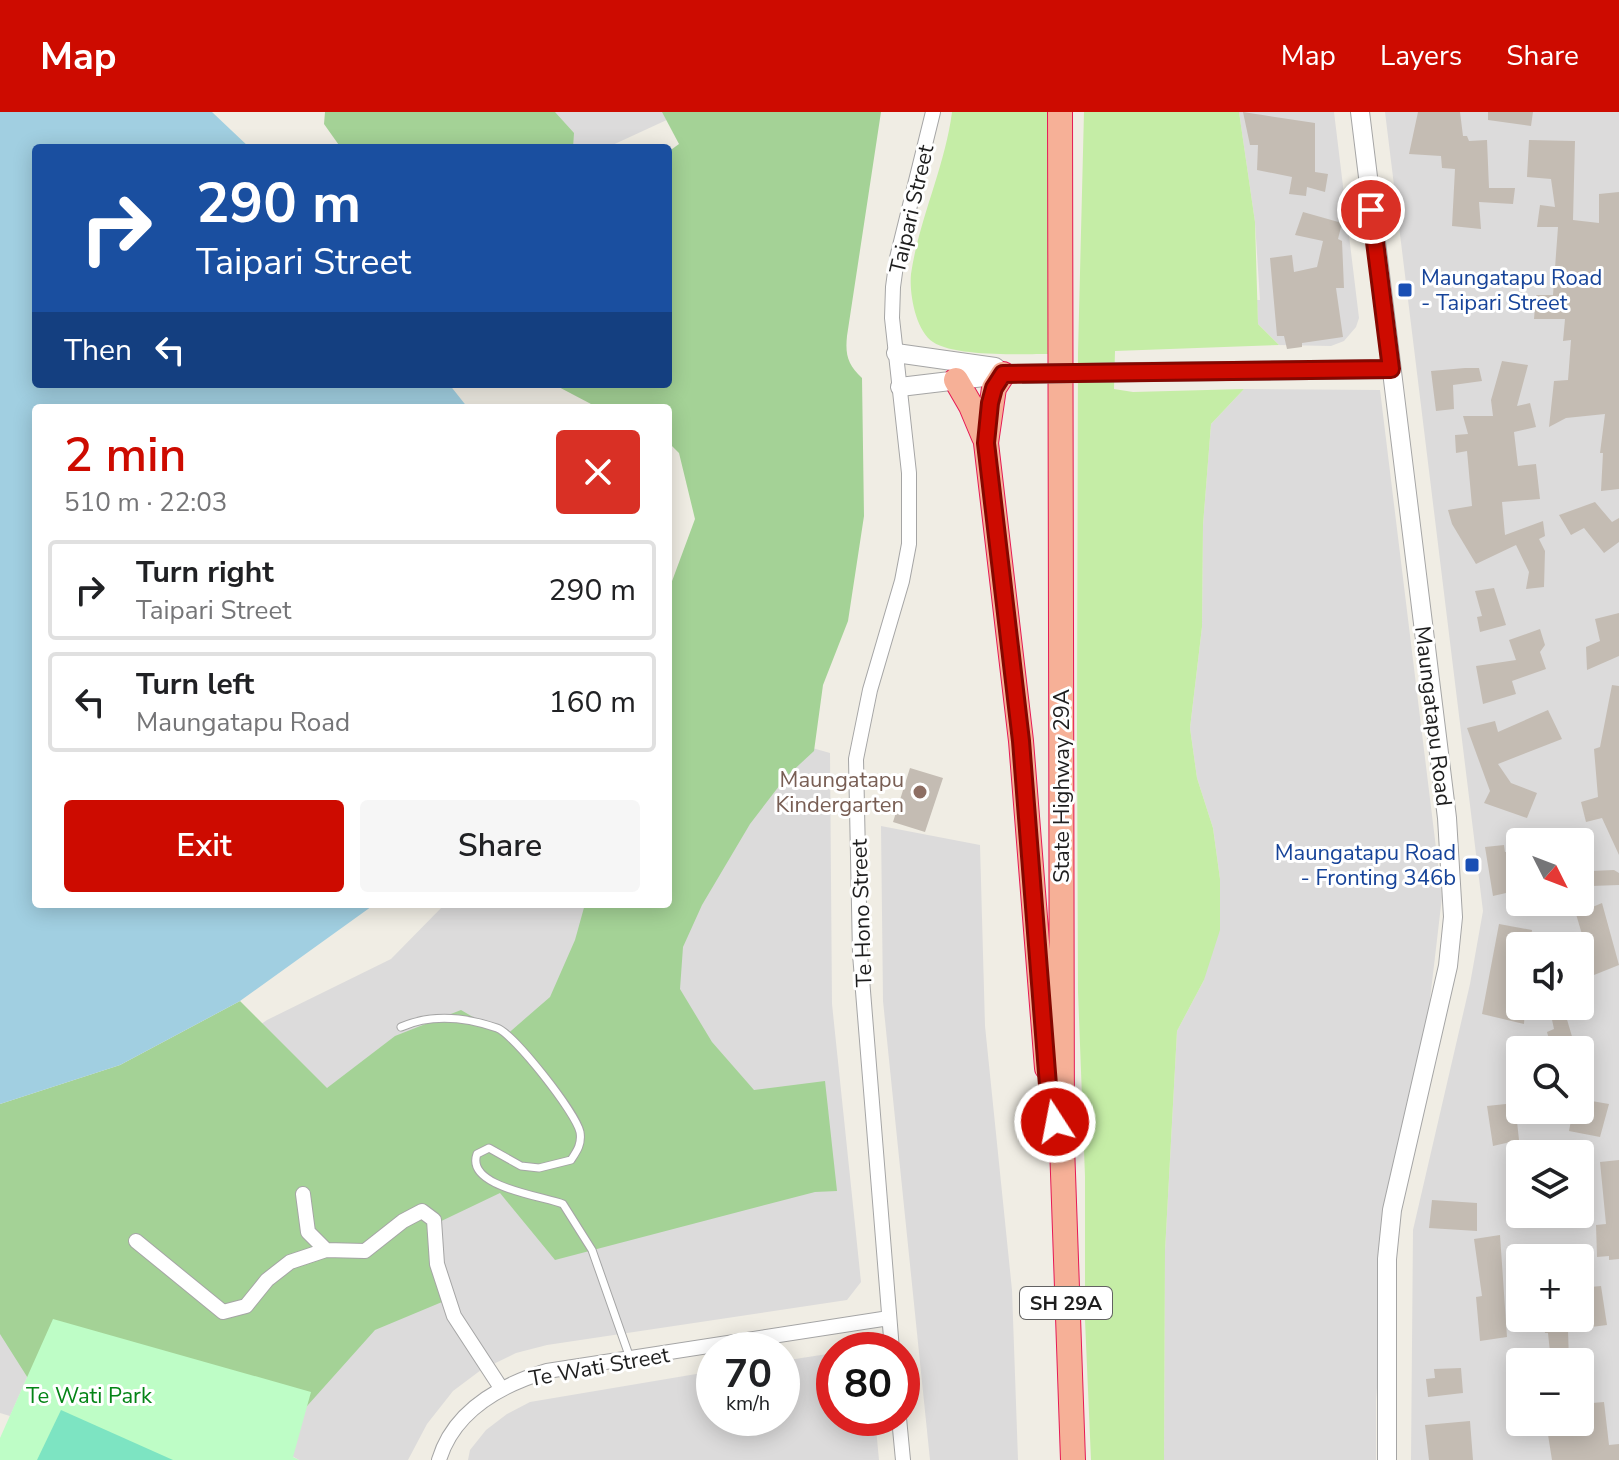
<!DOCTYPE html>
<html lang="en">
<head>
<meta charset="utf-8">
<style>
  :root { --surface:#fff; --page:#f6f6f6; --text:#202124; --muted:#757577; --line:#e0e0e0; --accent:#cd0b00 }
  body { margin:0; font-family:"Nunito Sans",sans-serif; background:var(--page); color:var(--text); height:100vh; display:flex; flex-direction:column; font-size:30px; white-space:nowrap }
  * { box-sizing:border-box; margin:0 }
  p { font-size:26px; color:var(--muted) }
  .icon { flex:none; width:44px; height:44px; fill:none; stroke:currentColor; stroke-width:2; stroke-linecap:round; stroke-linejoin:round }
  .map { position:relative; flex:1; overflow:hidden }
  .side { position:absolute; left:32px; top:292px; width:640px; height:504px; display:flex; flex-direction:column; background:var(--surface); border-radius:8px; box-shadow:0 4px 20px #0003 }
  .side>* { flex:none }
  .banner { position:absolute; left:32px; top:32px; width:640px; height:244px; border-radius:8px; box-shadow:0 4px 20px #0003; background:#1a4fa0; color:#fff; overflow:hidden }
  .needle { width:52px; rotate:132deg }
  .controls { position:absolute; left:1506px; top:716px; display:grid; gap:16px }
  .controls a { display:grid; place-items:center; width:88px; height:88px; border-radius:8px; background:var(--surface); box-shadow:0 4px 20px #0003; font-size:40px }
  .speed { position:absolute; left:696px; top:1220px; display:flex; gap:16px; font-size:40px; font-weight:700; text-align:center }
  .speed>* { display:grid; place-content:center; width:104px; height:104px; border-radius:50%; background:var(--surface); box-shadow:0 4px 20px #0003; line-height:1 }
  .speed small { font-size:20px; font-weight:400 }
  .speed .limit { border:12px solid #d22; background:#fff; color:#111 }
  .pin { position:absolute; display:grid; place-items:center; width:68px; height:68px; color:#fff; margin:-34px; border:4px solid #fff; border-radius:50%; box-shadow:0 2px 8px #0007 }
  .me { position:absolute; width:88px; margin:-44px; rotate:349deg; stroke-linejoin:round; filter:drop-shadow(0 0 6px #0008) }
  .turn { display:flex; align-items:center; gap:28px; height:168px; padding:0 32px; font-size:36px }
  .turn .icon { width:104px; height:104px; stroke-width:2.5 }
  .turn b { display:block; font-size:56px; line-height:68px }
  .then { display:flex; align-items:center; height:76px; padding:0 32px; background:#0003; gap:16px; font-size:30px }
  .round { display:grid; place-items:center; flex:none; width:84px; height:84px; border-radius:8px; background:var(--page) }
  .headline { display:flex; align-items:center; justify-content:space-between; height:136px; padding:0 32px }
  h1 { font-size:48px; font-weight:600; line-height:60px; color:var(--accent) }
  .cta { display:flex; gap:16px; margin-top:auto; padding:16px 32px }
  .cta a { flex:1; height:92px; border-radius:8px; background:var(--accent); color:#fff; font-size:32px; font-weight:600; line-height:92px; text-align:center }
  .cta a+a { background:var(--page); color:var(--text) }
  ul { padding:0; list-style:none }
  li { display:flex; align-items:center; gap:24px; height:100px; margin:0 16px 12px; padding:0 16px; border:4px solid var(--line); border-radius:8px }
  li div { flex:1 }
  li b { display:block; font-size:30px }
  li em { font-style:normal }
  header { display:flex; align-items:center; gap:48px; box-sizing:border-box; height:112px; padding:0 40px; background:var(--accent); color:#fff }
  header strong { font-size:38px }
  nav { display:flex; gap:44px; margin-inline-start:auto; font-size:28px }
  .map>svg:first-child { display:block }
</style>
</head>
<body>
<header>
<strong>Map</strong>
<nav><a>Map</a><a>Layers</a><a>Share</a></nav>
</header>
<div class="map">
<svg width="1619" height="1348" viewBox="0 0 1619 1348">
  <rect width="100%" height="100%" fill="#f0ede4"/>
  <path fill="#dcdbdb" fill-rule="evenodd" d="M492 0H684L606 36H513Z
    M1239 0H1334L1359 206 1356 215 1344 229 1331 234 1279 233 1258 212 1257 188H1260L1255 110Z
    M1385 0H1619V1348H1411L1413 1118 1470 872 1483 799ZM1520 730H1580V790H1520ZM1520 834H1580V894H1520ZM1520 938H1580V998H1520ZM1520 1042H1580V1102H1520ZM1520 1146H1580V1206H1520ZM1520 1250H1580V1310H1520Z
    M1244 277 1380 278 1442 785 1427 913 1387 1140 1376 1289V1348H1164L1165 1139 1177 919 1204 868 1220 767 1213 716 1197 666 1190 616 1202 515 1203 413 1211 312Z
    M668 595 830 641 832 892 861 1170 847 1188 547 1233 516 1241 481 1258 453 1279 427 1312 408 1348H299L53 1207 10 1304 0 1301V1017L182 967 267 908 391 847 445 792H668Z
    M881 714 980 733 985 914 1012 1178 1018 1348H930L883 889Z
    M834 1241V1306H875L879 1348H468L470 1338 486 1318 507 1302 530 1290 714 1259V1306H782V1249Z"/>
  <path fill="#c5eda6" d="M952 0H1048L1050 242C1023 242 955 245 933 230 916 219 909 182 911 162 919 107 945 55 952 0Z
    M1084 0H1239L1255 110 1258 212 1279 233 1115 239 1114 277 1133 280 1244 277 1211 312 1203 413 1202 515 1190 616 1197 666 1213 716 1220 767V818L1204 868 1177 919 1165 1139 1164 1348H1091L1085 1208V1064L1078 880 1077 618 1078 241Z"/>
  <path fill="#a4d296" d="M325 0H555L574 21 573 36H341L324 12Z
    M662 0H881L847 224C845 243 848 253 862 266L864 404 848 509 823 573 814 639 786 665 750 712 702 793 683 835 680 877 712 930 754 978 825 969 837 1079 815 1080 555 1148 500 1081 433 1113 454 1185 375 1218 274 1331 31 1271 0 1222V992L120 953 240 889 327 976 395 924 461 898 505 924 550 885 575 828 585 792H668V480L695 407 679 341 668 330V296H605L591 292 553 272H668V40L679 32Z"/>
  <path fill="#befdc6" d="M53 1207 311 1280 293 1345 299 1348H0V1326Z"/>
  <path fill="#7de4c2" d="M61 1298 173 1348H37Z"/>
  <path fill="#a1cfe1" d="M0 0H212L250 36H36V272H449L468 296H36V792H375L240 889 120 953 0 992Z"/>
  <path fill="#c4bcb3" d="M1243 0 1315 11V60L1328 62 1325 80 1307 75 1306 84 1289 82 1292 65 1257 58 1258 33H1250Z
    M1418 0H1460L1463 24H1467L1469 29 1487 28 1489 76H1515L1513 92 1479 90 1481 117 1452 114 1455 57 1442 56 1441 44 1409 42Z
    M1488 0H1533L1531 14 1488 8Z
    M1529 28 1575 29 1573 108 1599 111V82L1619 80V377L1601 379 1603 341H1600L1605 302 1566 306 1549 315 1554 269 1568 268 1571 228 1563 229 1565 207H1534L1536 183H1553L1558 115H1537L1540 93 1555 95 1551 67 1527 65Z
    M1303 100 1342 111 1338 127 1342 129 1344 176H1336L1343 225 1302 231V235L1287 237 1284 224H1277L1270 146 1292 143 1294 160 1317 155 1323 129 1295 123Z
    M1502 249 1528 253 1517 294 1530 291 1536 315 1514 320 1518 354 1536 352 1540 387 1502 390 1505 423 1543 409 1545 424 1539 427 1545 439 1544 475 1526 477 1529 460 1516 433 1476 452 1452 412 1448 398 1472 394 1467 339 1456 341 1455 323 1468 322 1463 304H1493L1491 288Z
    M1465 256H1479L1482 269 1453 273 1454 297 1436 299 1431 259Z
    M1595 390 1612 410 1619 406V430L1604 441 1584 416 1571 423 1559 403Z
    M1494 476 1506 513 1480 520 1477 505 1482 504 1475 479Z
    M1619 501V544L1587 558 1586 535 1600 529 1595 507Z
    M1540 517 1545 533 1540 540 1546 557 1512 569 1516 582 1483 592 1476 554 1516 548 1509 528Z
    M1612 573 1619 574V743L1602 706 1586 710 1581 690 1598 685 1594 637 1600 635Z
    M1548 598 1562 627 1498 652 1511 671 1537 681 1527 706 1484 691 1490 679 1467 616 1495 609 1498 620Z
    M910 656 943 666 925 720 893 710Z
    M1504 733 1505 740 1520 739 1519 778 1493 784 1485 735Z
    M1614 758 1619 761V773L1591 774V759Z
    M1602 791 1619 853 1594 863 1576 802Z
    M1499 812 1532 818 1530 834H1520V894H1525L1524 912 1482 902Z
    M1549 894H1563L1576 938H1552L1547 920 1554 917Z
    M1580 987 1609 992 1600 1025 1569 1019 1573 998H1580Z
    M1515 991 1519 1028 1493 1034 1487 994Z
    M1619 1048V1147L1609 1148V1144L1597 1145 1596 1113 1606 1112 1600 1050Z
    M1432 1088 1477 1091V1119L1429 1116Z
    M1500 1123 1507 1225 1480 1229 1476 1185 1482 1184 1474 1127Z
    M1601 1174 1607 1213 1568 1218 1569 1250H1551L1548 1221H1545L1543 1206H1580V1176Z
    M1461 1256 1463 1281 1428 1285 1426 1267 1435 1266 1434 1257Z
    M1604 1290 1609 1333 1619 1332V1348H1552L1546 1310H1580V1292Z
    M1470 1309 1473 1348H1429L1425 1313Z"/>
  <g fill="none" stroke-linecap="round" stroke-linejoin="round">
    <g stroke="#a5a5a5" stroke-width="9">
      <path id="service" d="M401 915C431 902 465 905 497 916 514 922 576 1001 580 1020 582 1032 577 1039 571 1048L539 1056 521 1054 489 1036 477 1042C465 1075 543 1084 563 1092L592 1138 630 1246"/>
    </g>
    <g stroke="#a5a5a5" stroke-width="16">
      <path id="minor" d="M303 1082 308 1120 326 1138 365 1139 403 1109 422 1099 434 1108 437 1152 454 1204 501 1276
        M136 1129 223 1200 246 1194 267 1168 290 1150 326 1138
        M892 1238 860 842 856 647 870 578 902 469 909 432V361L892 206 893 175 897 146 933 0
        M899 1306 903 1348
        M439 1348C454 1298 501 1273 547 1259L889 1206"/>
    </g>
    <g stroke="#a5a5a5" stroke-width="20">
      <path id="tertiary" d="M1360 0 1447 706 1453 805 1448 854 1392 1098 1387 1147V1348
        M896 241 995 255 1001 260
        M1139 260 1391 257
        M900 275 1009 262"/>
    </g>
    <g stroke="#e61954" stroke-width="26">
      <path id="trunk" d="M1060 0 1062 1033 1073 1348
        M1003 262 994 276 986 331 1021 629 1047 956
        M956 268 971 294 984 325"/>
    </g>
    <use href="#service" stroke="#fff" stroke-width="7"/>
    <use href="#minor" stroke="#fff" stroke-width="14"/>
    <use href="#tertiary" stroke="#fff" stroke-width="18"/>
    <use href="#trunk" stroke="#f6b097" stroke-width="24"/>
    <g stroke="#a5a5a5" stroke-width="20" stroke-linecap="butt">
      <path id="tertiary-bridge" d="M1022 262 1139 260"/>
    </g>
    <use href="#tertiary-bridge" stroke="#fff" stroke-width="18"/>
  </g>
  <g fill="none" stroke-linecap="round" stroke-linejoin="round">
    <g stroke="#850700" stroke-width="20">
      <path id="route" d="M1055 1010 1049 986 1021 629 986 331 990 291 994 276 1003 262 1391 257 1371 98"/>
    </g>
    <use href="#route" stroke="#cd0b00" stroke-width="14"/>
  </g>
  <g fill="#1a4fb4" stroke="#fff" stroke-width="3">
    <rect x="1397" y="170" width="16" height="16" rx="4"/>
    <rect x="1464" y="745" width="16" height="16" rx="4"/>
  </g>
  <circle fill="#8d6e63" stroke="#fff" stroke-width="3" cx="920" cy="680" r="8"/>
  <g text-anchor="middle" stroke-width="6" stroke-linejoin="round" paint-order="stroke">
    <rect fill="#fff" stroke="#626262" stroke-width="2" x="1020" y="1175" width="92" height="32" rx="6"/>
    <g font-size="20" font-weight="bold" fill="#1e1e1e">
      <text x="1066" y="1198">SH 29A</text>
    </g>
    <g font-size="22" fill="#1e1e1e" stroke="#fff">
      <text transform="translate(911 97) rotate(-77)" y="8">Taipari Street</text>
      <text transform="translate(1434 604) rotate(83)" y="8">Maungatapu Road</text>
      <text transform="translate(1061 674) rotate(-90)" y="8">State Highway 29A</text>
      <text transform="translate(861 801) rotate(-92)" y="8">Te Hono Street</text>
      <text transform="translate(599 1254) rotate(-10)" y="8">Te Wati Street</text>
    </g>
    <g font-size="22" fill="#164399" stroke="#fff" text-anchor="start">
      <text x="1421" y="173">Maungatapu Road<tspan x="1421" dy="25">- Taipari Street</tspan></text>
      <text x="1456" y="748" text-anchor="end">Maungatapu Road<tspan x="1456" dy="25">- Fronting 346b</tspan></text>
    </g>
    <g font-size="22" fill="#785e54" stroke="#fff" text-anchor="end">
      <text x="904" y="675">Maungatapu<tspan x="904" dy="25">Kindergarten</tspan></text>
    </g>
    <g font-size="22" fill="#048416" stroke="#fff">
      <text x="89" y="1291">Te Wati Park</text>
    </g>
  </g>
</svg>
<div class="controls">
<a><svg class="needle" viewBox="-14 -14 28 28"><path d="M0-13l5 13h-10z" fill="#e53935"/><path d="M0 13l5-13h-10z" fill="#757577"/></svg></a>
<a><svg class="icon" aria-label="sound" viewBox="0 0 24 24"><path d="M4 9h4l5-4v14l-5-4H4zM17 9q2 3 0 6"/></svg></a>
<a><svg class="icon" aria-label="search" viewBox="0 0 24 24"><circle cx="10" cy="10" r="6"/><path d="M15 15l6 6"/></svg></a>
<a><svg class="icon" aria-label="layers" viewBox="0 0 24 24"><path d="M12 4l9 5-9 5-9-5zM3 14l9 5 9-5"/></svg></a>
<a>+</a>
<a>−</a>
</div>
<div class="speed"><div>70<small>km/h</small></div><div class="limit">80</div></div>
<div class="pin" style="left:1371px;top:98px;background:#d93025"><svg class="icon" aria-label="arrive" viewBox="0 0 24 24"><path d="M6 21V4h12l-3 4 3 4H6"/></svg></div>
<svg class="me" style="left:1055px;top:1010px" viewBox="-20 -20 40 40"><circle r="17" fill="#cd0b00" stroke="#fff" stroke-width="3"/><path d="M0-11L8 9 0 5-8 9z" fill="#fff"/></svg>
<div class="banner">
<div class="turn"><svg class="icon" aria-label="right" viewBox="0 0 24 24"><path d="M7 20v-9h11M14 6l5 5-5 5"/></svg><div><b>290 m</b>Taipari Street</div></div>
<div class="then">Then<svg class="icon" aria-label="left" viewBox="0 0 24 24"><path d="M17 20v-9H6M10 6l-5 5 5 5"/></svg></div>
</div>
<section class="side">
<div class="headline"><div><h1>2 min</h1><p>510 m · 22:03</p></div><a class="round" style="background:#d93025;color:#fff"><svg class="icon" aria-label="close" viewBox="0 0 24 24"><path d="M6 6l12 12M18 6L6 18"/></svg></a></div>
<ul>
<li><svg class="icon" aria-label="right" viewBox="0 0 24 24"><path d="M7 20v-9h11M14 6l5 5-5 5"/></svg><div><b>Turn right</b><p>Taipari Street</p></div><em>290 m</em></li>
<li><svg class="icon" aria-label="left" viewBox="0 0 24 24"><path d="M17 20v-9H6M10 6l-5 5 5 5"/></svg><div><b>Turn left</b><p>Maungatapu Road</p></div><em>160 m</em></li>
</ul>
<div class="cta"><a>Exit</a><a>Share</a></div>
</section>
</div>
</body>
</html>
